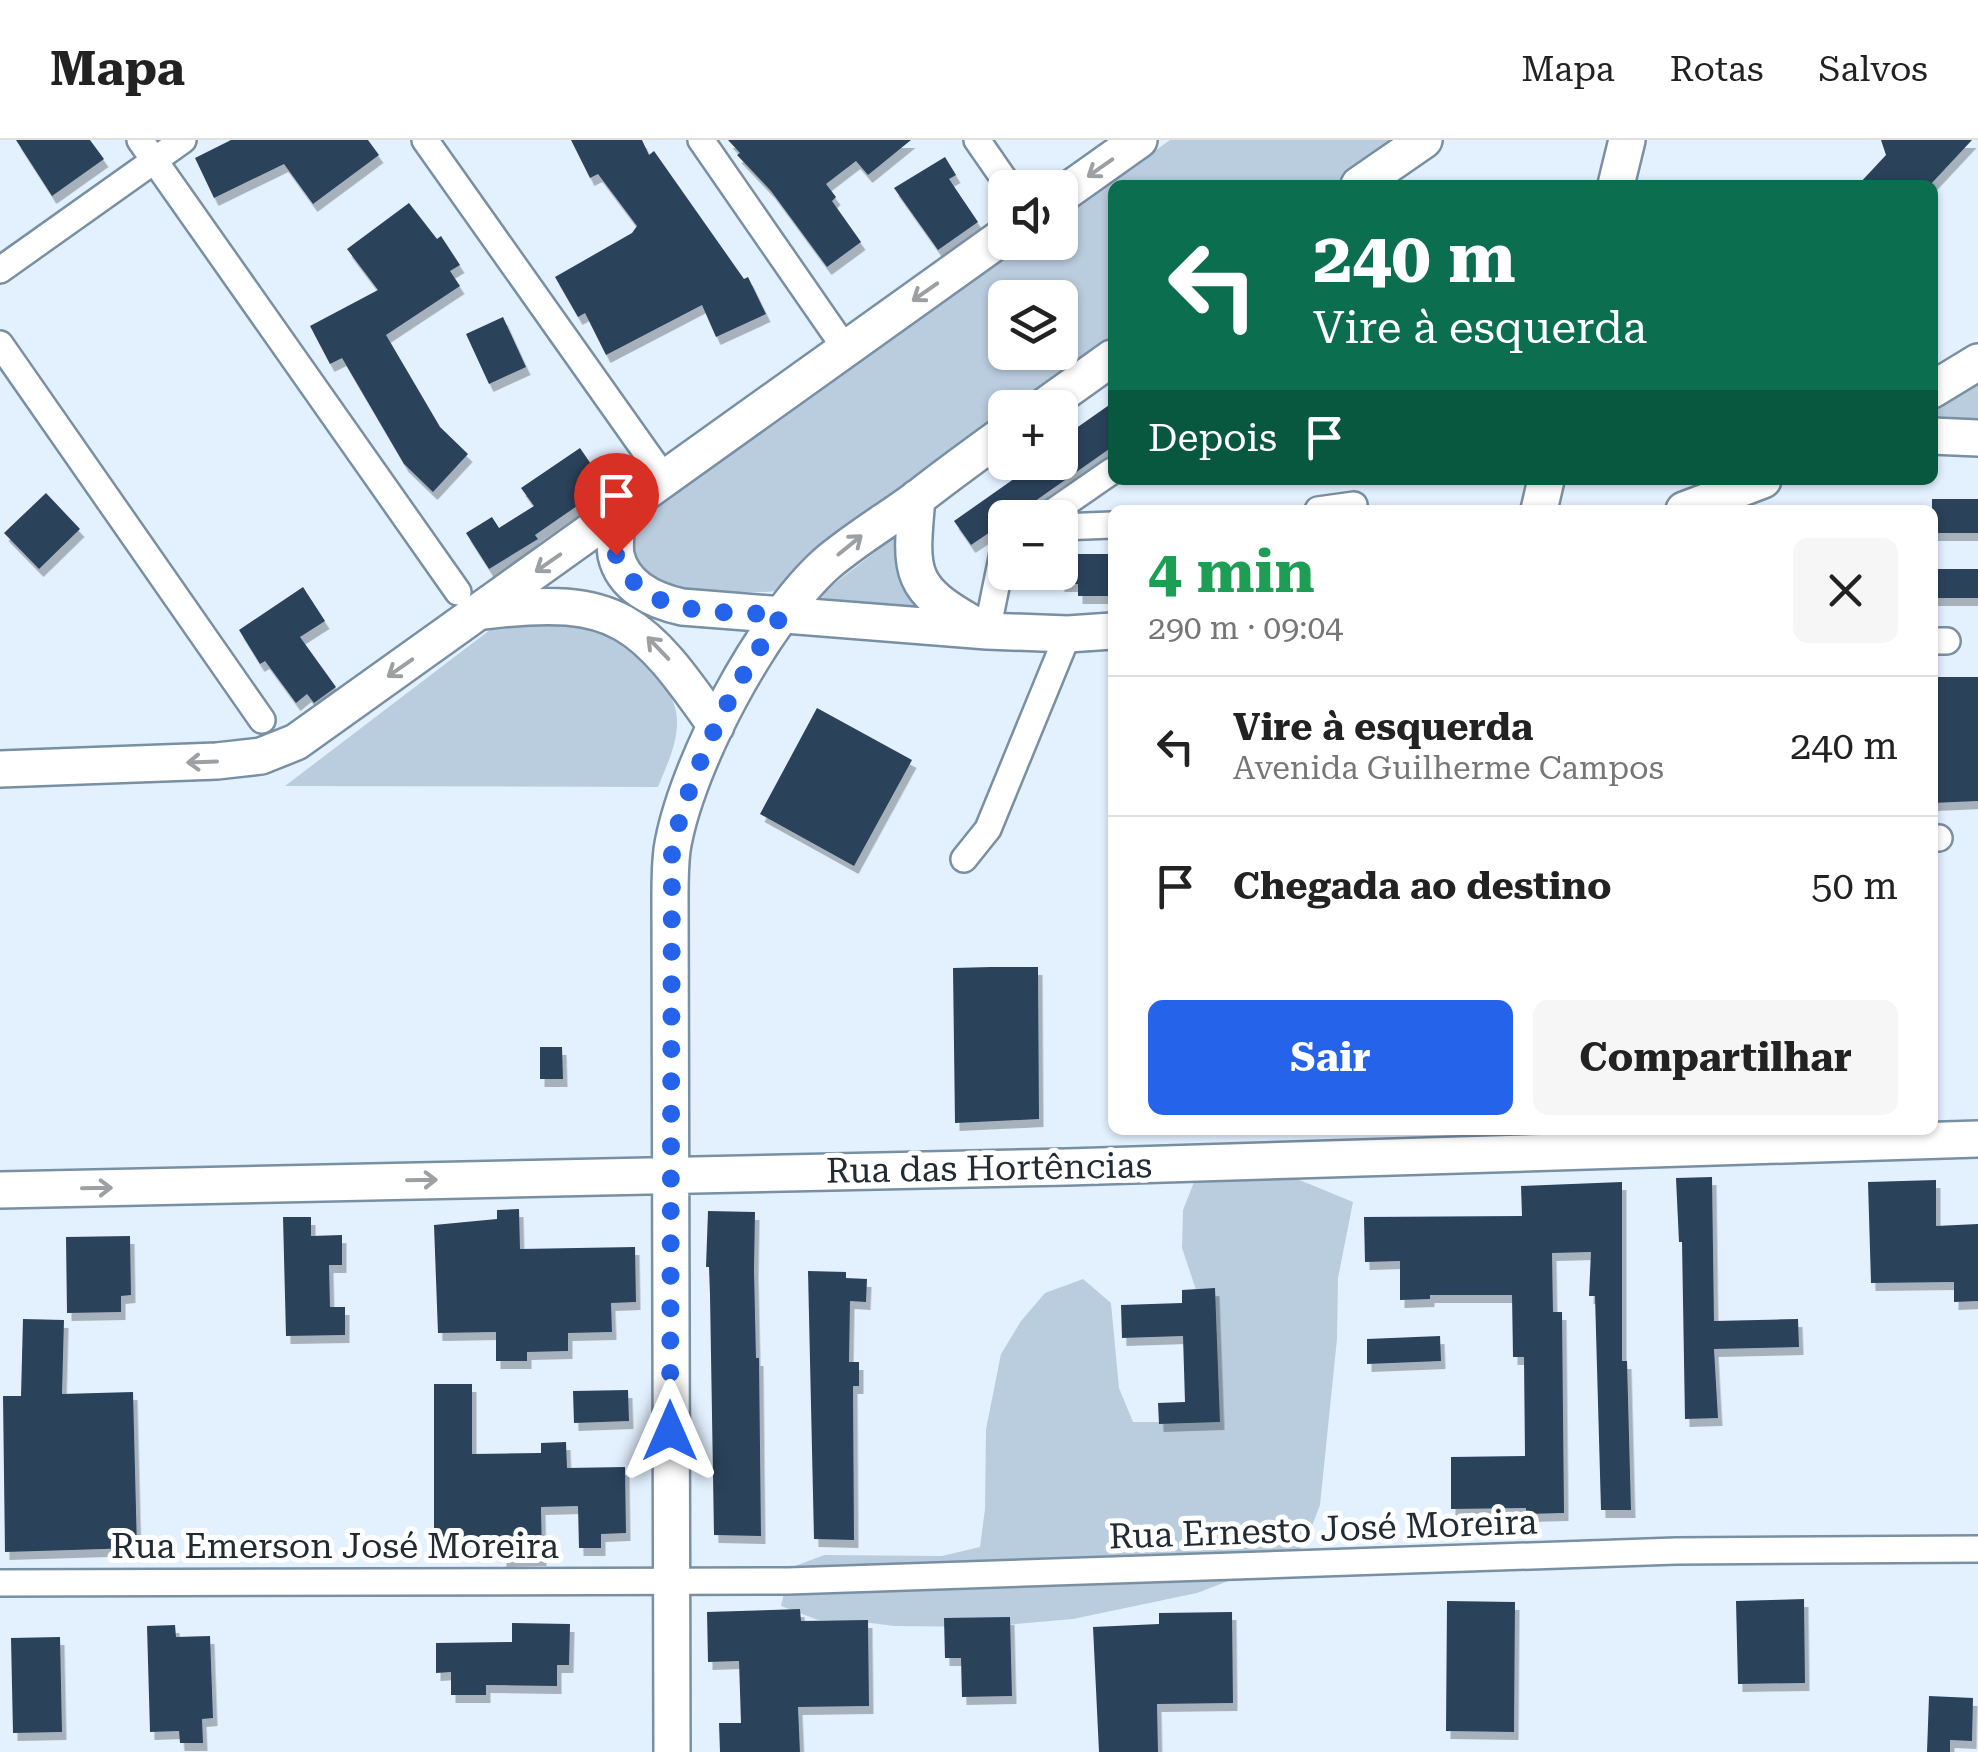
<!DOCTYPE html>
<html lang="pt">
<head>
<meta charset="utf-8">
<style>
  :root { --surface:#fff; --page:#f6f6f6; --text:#222; --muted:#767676; --line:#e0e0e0; --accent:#2563eb }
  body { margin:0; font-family:"Roboto Serif",serif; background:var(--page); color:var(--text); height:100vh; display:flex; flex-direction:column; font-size:38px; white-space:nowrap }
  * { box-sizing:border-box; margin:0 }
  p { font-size:32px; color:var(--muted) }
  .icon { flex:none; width:55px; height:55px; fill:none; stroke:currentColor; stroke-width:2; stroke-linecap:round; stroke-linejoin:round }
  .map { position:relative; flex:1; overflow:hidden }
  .side { position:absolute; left:1108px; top:365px; width:830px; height:630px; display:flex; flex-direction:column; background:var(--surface); border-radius:15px; box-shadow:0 2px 8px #0004 }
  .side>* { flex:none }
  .hud { position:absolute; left:1108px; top:40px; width:830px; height:305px; border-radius:15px; box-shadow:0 2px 8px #0004; background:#0b6e4f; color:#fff; overflow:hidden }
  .fabs { position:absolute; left:988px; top:30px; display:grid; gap:20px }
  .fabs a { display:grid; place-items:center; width:90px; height:90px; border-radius:15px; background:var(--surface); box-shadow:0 2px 8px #0004; font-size:50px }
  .pin { position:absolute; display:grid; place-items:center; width:85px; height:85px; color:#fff; margin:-102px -42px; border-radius:50% 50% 50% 0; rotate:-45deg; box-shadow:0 0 10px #0007 }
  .pin .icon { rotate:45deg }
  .me { position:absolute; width:110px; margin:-55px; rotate:0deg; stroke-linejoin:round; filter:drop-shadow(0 0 8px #0008) }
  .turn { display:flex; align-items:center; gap:35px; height:210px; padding:0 40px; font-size:45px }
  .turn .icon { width:130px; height:130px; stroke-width:2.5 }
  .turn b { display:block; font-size:70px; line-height:85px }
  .then { display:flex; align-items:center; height:95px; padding:0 40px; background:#0003; gap:20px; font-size:38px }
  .round { display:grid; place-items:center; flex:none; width:105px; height:105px; border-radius:15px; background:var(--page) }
  .overview { display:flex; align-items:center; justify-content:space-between; height:170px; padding:0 40px }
  h1 { font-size:60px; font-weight:700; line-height:75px; color:#1e9e55 }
  .button { display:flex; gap:20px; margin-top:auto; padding:20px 40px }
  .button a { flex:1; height:115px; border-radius:15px; background:var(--accent); color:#fff; font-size:40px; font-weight:700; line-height:115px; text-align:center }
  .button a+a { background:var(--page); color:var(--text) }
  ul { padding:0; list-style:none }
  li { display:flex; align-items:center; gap:30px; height:140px; padding:0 40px; border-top:2px solid var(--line) }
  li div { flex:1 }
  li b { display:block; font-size:38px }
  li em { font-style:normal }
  header { display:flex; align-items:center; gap:60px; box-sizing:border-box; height:140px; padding:0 50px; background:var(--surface); border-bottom:2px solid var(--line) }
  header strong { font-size:48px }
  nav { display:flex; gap:55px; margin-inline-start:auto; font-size:35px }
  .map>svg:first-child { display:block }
</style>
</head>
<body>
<header>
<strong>Mapa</strong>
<nav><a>Mapa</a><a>Rotas</a><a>Salvos</a></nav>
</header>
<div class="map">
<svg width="1978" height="1612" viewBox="0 0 1978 1612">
  <defs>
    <filter id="shadow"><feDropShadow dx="4.5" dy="8" stdDeviation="0" flood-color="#0004"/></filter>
  </defs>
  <rect width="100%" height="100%" fill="#e3f1ff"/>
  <path fill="#bacddf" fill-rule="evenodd" d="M1170 0H1406L1344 45H1112V212L1036 267 1005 268V290L783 450C767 455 667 451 652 444 643 439 635 429 627 422L624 398 636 380 1026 103 1060 102V78ZM1005 158H1060V212H1005Z
    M1978 231V291L1933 289 1932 259Z
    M896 396 920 472 817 457Z
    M544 476C565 481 594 483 613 493 638 507 676 549 677 579 678 603 667 625 658 647L285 646 503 480Z
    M1273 1029 1353 1062 1338 1138 1337 1199 1320 1365 1306 1402 1282 1430 1244 1435 1197 1453 1073 1479 983 1487 894 1486 856 1481 818 1480 781 1466 790 1428 824 1415 942 1416 980 1407 985 1369 986 1289 1001 1214 1021 1181 1045 1153 1083 1139 1111 1163 1119 1248 1133 1282H1170L1204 1259 1196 1150 1182 1108 1183 1070 1198 1032Z"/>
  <path fill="#2a435a" filter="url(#shadow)" d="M16 0H90L104 19 52 56Z
    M231 0H368L379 15 313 64 284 24 214 58 195 18Z
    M571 0H642L649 15 654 11 744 139 748 137 766 174 716 197 702 165 606 215 585 173 578 177 555 137 632 93 637 86 598 34 590 38Z
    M728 0H911L868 35 856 21 826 44 836 57 832 61 861 102 827 127 771 51 737 15 740 13Z
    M1881 0H1972L1930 45H1858L1886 15Z
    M945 17 956 35 949 39 978 82 938 110 894 48Z
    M409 63 437 99 441 96 460 125 450 131 460 146 386 195 440 287 468 314 433 352 404 324 342 218 330 224 310 186 378 150 347 109Z
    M503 177 526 227 489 244 466 194Z
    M1112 263V307L1011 378H1005V382L971 405 954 381 1038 322H1060V293L1072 284 1075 289Z
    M580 308 606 346 535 395 538 399 489 429 466 393 492 377 499 388 534 366 521 348Z
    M46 353 80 389 39 429 4 393Z
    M1932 359H1978V393H1932Z
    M1060 414H1112V456H1078V444H1060Z
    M1932 429H1978V458H1932Z
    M303 447 325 481 300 497 336 547 314 563 307 554 296 563 265 521 260 524 239 490Z
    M1932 537H1978V661L1932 663Z
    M817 568 912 620 854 726 760 674Z
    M991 827H1038L1039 979 955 983 953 828Z
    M540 907H562L563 939H540Z
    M1712 1037 1714 1181 1798 1179 1799 1207 1714 1209 1718 1278 1685 1279 1682 1102H1679L1676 1038Z
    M1936 1040V1086L1978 1084V1161L1954 1162V1142L1871 1143 1868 1042Z
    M1622 1042V1221H1627L1631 1370H1601L1595 1156H1589L1591 1112 1552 1113 1553 1172H1562L1564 1373 1526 1374V1368L1451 1369V1317L1525 1316 1524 1217H1513L1512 1155H1430V1159L1400 1160V1121L1365 1122 1364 1077 1522 1076 1521 1046Z
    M519 1069 520 1109 635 1107 636 1162 611 1163 612 1192 568 1193V1211L527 1212V1221H496V1192L438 1193 434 1085 497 1079V1070Z
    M708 1071 755 1072 754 1130 756 1218H759L761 1396 714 1395 710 1155 709 1127H706Z
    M283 1077H311V1096L342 1095V1125H329L330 1167H345V1195L286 1196Z
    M130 1096 131 1155 121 1156V1172L67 1173 66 1097Z
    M808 1131 846 1132V1138L867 1139 866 1162 850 1161 849 1222H859V1246H853L854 1400 814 1399Z
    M1215 1148 1220 1282 1159 1284 1158 1263 1185 1262 1183 1196 1122 1198 1121 1165 1182 1163V1150Z
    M23 1179 64 1180 62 1254 133 1252 137 1408 5 1412 3 1256H21Z
    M1440 1196 1441 1221 1367 1224V1199Z
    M434 1244H472V1314L541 1313V1303L566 1302 567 1328 625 1327 626 1393 601 1394V1408H579L578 1366 541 1367 542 1418 502 1419V1400H434Z
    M628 1250 629 1281 574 1283 573 1251Z
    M1804 1459 1805 1543 1738 1544 1736 1461Z
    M1447 1461 1515 1462 1514 1592 1446 1591Z
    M800 1469 801 1481 868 1480 869 1566 798 1567 800 1612H720L719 1583H741L739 1521 708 1522 707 1472Z
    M1232 1472 1233 1563 1157 1564 1158 1612H1099L1093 1487 1159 1484V1473Z
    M1010 1477 1012 1556 962 1557 961 1518H945L944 1478Z
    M512 1483 570 1484 569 1525H557V1546L486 1545V1555H451V1532L436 1533V1503L512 1502Z
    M175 1485 176 1497 210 1496 213 1578 202 1579 203 1603H180L179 1591 150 1592 147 1486Z
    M60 1497 62 1592 13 1593 11 1498Z
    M1929 1556 1973 1558 1972 1601 1950 1600V1612H1927Z"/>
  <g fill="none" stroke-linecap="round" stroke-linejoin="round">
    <g stroke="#798fa3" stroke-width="30">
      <path id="street" d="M140 0 458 452
        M425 0 665 339
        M701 0 845 208
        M977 0 1004 39
        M0 130 183 0
        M0 204 262 580
        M1318 370 1354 365
        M1044 378 1112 331
        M1060 387 1112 385
        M987 491 1005 403
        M1932 501H1947
        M1932 698H1939
        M964 719 988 689 1068 494
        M0 1443 788 1441 1676 1411 1978 1409"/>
    </g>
    <g stroke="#798fa3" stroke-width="40">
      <path id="secondary" d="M1359 45 1424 0
        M1616 45 1627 0
        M1060 56 1139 0
        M1932 250 1978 222
        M1042 268 1112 218
        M1932 296 1978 298
        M917 358C910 434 908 448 977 486
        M1539 370 1546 340
        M1684 370 1763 340
        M617 375C617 388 614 403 616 415 623 447 655 461 682 467L987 491 1068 494 1112 491
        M485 471C619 454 643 482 716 586
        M0 629 217 621 261 616 296 602 1005 95
        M0 1050 1067 1027 1978 999
        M672 1612 670 756C670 741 670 726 672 710 685 626 763 481 826 424 855 399 888 380 919 357 947 335 976 314 1005 293"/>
    </g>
    <use href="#street" stroke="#fff" stroke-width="25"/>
    <use href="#secondary" stroke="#fff" stroke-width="35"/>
  </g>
  <defs><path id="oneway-shaft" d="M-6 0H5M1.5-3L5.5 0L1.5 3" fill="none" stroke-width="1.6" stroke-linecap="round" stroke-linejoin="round" transform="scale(2.5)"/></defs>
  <g stroke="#9ca0a3">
    <use href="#oneway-shaft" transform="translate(1100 28) rotate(145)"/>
    <use href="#oneway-shaft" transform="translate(925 152) rotate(145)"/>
    <use href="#oneway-shaft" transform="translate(850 405) rotate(-39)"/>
    <use href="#oneway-shaft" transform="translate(548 423) rotate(145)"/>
    <use href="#oneway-shaft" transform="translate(658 508) rotate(-134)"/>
    <use href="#oneway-shaft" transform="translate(400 528) rotate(145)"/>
    <use href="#oneway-shaft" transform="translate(202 622) rotate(178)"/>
    <use href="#oneway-shaft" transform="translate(422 1040) rotate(-1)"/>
    <use href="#oneway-shaft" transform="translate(97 1048) rotate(-1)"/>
  </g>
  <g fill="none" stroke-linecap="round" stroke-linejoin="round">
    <path stroke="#2563eb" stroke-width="18" stroke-dasharray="0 32.4" d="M616 415C644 481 721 470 782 475 732 545 693 624 672 708L670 1291"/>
  </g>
  <g text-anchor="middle" stroke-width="10" stroke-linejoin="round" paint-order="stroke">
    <g font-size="35" fill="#222b33" stroke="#fff">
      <text transform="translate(989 1028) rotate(-1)" y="12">Rua das Hortências</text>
      <text transform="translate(1323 1389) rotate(-2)" y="12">Rua Ernesto José Moreira</text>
      <text x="335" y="1418">Rua Emerson José Moreira</text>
    </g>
  </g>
</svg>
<div class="fabs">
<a><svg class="icon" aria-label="sound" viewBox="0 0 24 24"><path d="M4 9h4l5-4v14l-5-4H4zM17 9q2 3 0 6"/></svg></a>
<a><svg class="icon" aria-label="layers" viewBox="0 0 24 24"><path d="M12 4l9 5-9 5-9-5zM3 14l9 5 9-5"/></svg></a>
<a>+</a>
<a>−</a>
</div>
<div class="pin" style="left:616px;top:415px;background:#d93025"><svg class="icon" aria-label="arrive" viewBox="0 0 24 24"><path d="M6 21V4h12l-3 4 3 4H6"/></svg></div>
<svg class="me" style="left:670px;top:1291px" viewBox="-20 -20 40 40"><path d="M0-17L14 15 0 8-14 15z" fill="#2563eb" stroke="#fff" stroke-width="4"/></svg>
<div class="hud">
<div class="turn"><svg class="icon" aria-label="left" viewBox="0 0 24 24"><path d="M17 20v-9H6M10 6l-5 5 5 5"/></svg><div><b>240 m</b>Vire à esquerda</div></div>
<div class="then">Depois<svg class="icon" aria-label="arrive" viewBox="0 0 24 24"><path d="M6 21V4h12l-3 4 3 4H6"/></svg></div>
</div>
<section class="side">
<div class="overview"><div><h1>4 min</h1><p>290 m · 09:04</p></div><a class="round"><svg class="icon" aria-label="close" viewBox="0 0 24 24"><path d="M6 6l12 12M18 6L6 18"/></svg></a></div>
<ul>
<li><svg class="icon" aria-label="left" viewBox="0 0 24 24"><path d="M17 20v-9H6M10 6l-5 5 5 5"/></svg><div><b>Vire à esquerda</b><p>Avenida Guilherme Campos</p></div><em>240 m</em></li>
<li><svg class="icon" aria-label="arrive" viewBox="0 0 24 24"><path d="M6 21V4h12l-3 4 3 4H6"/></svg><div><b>Chegada ao destino</b></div><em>50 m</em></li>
</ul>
<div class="button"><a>Sair</a><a>Compartilhar</a></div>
</section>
</div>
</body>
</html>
